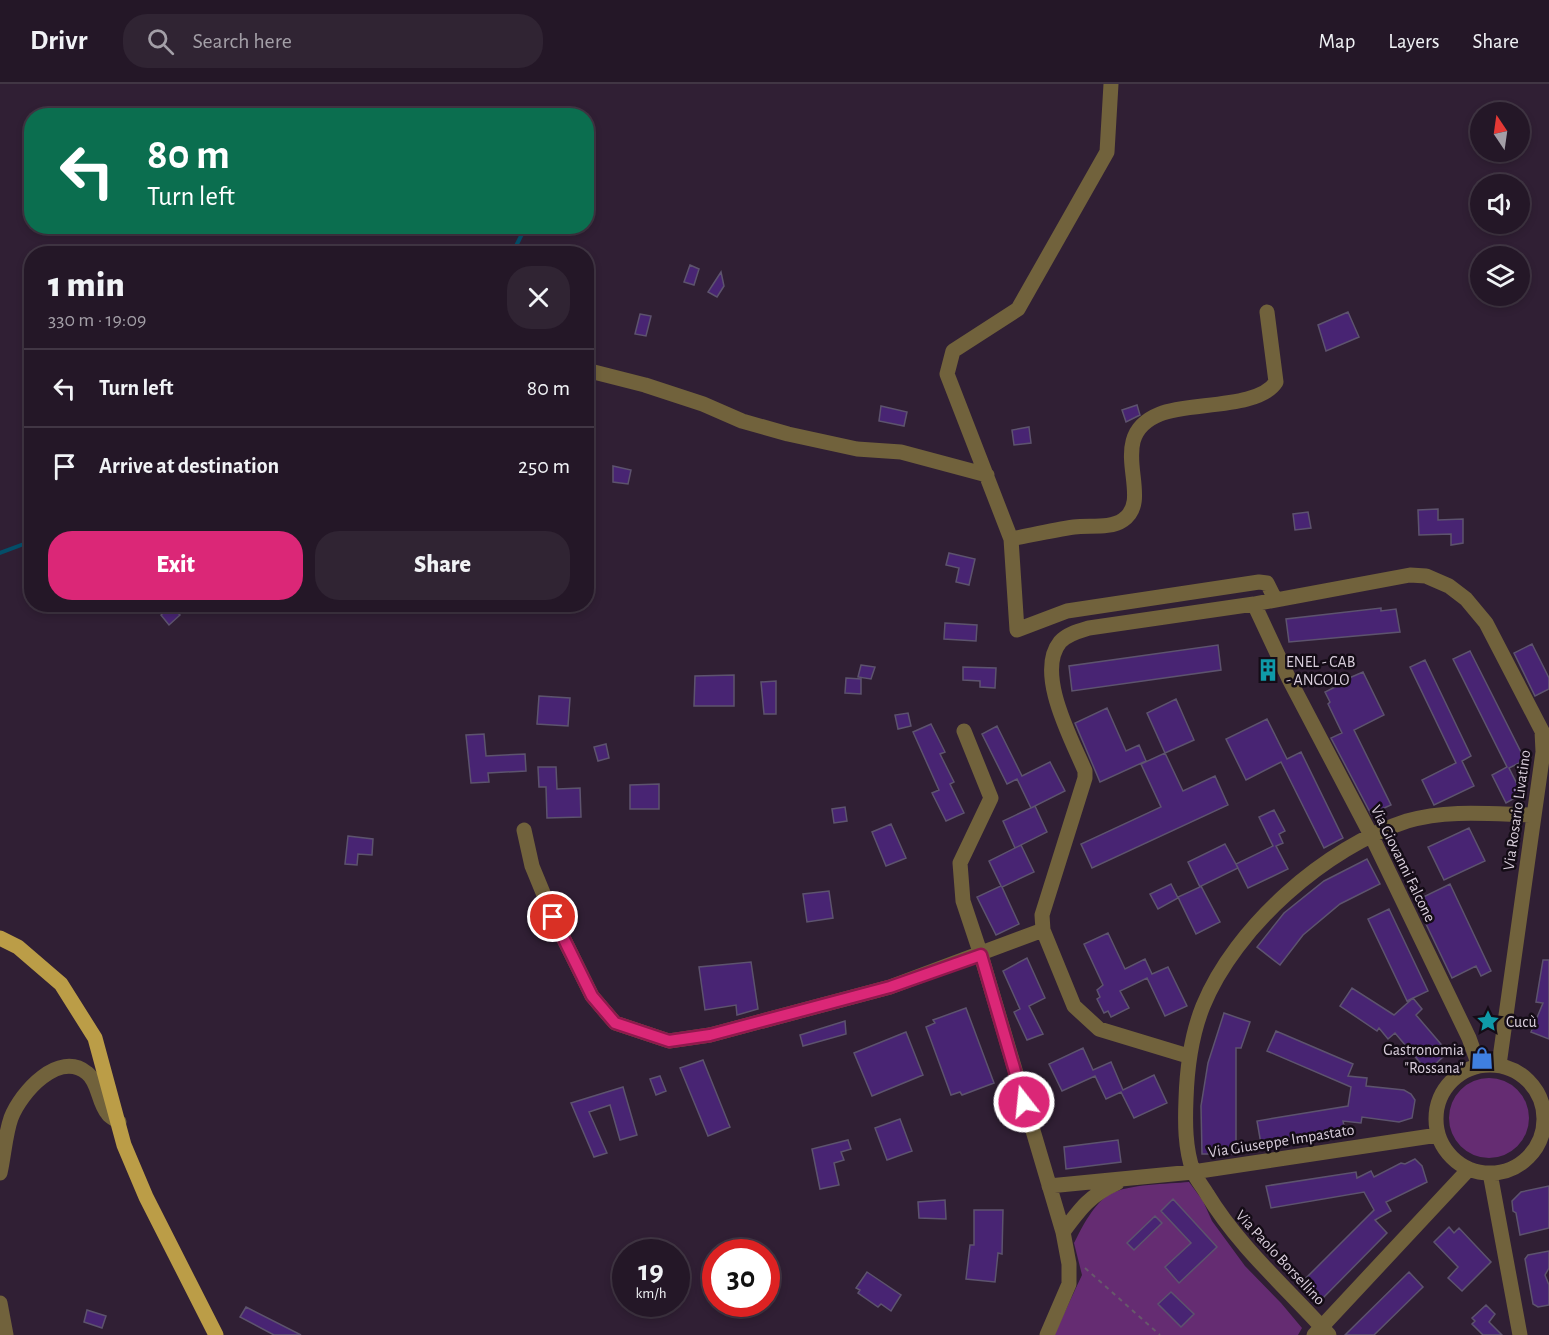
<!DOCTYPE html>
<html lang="en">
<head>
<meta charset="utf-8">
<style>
  :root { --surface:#241727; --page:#302433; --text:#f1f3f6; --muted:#a39fa7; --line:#413644; --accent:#db2777 }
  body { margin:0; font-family:"Alegreya Sans",sans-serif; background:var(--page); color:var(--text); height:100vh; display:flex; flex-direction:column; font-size:22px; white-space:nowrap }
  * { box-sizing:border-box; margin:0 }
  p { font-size:20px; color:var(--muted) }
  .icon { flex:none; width:33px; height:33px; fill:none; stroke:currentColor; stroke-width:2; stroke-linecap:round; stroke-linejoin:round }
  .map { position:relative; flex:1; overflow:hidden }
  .sheet { position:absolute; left:24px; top:162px; width:570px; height:366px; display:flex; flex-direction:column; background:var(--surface); border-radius:24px; box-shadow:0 3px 9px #0003,0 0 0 2px var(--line) }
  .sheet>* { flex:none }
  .banner { position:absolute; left:24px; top:24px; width:570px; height:126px; border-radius:24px; box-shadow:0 3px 9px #0003,0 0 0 2px var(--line); background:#0b6e4f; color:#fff; overflow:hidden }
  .needle { width:39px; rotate:347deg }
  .controls { position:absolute; left:1470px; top:18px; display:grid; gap:12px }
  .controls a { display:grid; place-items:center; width:60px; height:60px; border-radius:50%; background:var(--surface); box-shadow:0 3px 9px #0003,0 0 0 2px var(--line); font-size:30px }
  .speed { position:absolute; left:612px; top:1155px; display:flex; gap:12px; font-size:30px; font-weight:700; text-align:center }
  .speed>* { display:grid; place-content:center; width:78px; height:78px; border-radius:50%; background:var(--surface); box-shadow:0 3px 9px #0003,0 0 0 2px var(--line); line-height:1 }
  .speed small { font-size:15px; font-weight:400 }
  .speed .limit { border:9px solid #d22; background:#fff; color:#111 }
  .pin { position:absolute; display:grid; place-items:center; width:51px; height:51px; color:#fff; margin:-26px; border:3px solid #fff; border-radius:50%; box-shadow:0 2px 6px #0007 }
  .me { position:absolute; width:66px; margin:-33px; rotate:344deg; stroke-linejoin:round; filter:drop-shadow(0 0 4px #0008) }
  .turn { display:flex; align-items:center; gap:21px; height:126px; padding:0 24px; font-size:27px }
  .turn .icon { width:78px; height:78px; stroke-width:2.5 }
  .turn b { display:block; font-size:42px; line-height:51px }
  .round { display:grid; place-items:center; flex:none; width:63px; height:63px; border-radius:24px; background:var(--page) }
  .headline { display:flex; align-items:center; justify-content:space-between; height:102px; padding:0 24px }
  h1 { font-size:36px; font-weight:800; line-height:45px }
  .primary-button { display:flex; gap:12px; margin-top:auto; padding:12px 24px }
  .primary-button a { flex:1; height:69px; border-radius:24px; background:var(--accent); color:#fff; font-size:24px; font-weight:800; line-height:69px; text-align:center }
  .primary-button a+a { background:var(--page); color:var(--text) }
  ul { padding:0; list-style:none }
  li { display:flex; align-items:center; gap:18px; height:78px; padding:0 24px; border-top:2px solid var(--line) }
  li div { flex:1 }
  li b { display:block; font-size:22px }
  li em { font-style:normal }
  header { display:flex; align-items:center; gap:36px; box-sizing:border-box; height:84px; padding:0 30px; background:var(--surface); border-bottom:2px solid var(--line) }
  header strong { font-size:28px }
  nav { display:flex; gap:33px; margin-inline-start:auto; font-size:21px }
  .search { width:420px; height:54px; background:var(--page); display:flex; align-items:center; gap:15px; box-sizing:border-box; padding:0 21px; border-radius:24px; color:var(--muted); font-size:22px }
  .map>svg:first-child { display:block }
</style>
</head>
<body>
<header>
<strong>Drivr</strong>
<div class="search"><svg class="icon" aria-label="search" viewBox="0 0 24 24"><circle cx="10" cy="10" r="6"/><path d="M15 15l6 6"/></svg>Search here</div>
<nav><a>Map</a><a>Layers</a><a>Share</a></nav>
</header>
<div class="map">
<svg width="1549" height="1251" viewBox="0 0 1549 1251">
  <rect width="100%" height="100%" fill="#301f34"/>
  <path fill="#652c72" d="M1449 1034a40 40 0 1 1 80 0a40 40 0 1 1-80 0Z
    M1189 1098 1203 1117 1212 1137 1245 1182 1281 1219 1302 1244 1298 1251H1054L1082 1191 1074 1159C1082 1143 1094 1119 1110 1110 1129 1100 1168 1100 1189 1098Z"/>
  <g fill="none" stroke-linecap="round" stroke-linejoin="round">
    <path stroke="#044e69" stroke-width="4" d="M512 170 526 142
      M0 469 32 457"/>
  </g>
  <path fill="#482473" stroke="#5d536e" stroke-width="1.5" d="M690 181 699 185 694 201 684 198Z
    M721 188 724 202 717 213 708 208Z
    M1348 228 1359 253 1326 267 1318 241Z
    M640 230 651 232 646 252 635 250Z
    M1137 321 1140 331 1126 338 1122 326Z
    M881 322 907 328 904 342 879 337Z
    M1029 343 1031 359 1014 361 1012 346Z
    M613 382 631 386 628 400 613 398Z
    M1438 425V436L1463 435V459L1451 461V450L1419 451 1418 426Z
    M1308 428 1311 444 1295 446 1293 430Z
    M949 469 975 475 969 501 956 498 959 484 946 481Z
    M171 522 180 531 169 541 161 531Z
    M1381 524V527L1396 525 1400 548 1289 558 1286 535Z
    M945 539 977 541 976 557 944 555Z
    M1532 560 1549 594V605L1535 612 1514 569Z
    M1218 561 1221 586 1072 607 1069 582Z
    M1470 567 1525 676 1509 684 1522 710 1506 719 1492 691 1507 683 1453 575Z
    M1425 576 1471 672 1462 677 1474 702 1434 721 1422 696 1456 679 1410 583Z
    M861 581 875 583 871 595 858 593Z
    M963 583 996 584 995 604 980 603V597L963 596Z
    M1363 588 1384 631 1354 646 1391 721 1371 730 1331 654 1342 649 1328 620 1330 618 1325 608 1337 602 1335 600Z
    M734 591V622H694L695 592Z
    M846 594 861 595V610L845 609Z
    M776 597V630H764L761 598Z
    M539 612 570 614 568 642 537 640Z
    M1176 615 1194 656 1165 669 1147 629Z
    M1107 624 1126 667 1139 661 1146 677 1100 698 1075 639Z
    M908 629 911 642 898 645 895 631Z
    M1267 635 1287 675 1301 668 1343 754 1324 764 1281 678 1246 696 1226 655Z
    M931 640 945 668 940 670 954 698 950 700 964 729 946 737 932 709 939 706 913 648Z
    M997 642 1022 692 1050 678 1065 707 1031 724 1017 695 1007 700 982 650Z
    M484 650 486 672 525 670 526 687 488 689 489 698 471 699 466 651Z
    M606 660 609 674 598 677 594 663Z
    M1165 669 1183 707 1215 692 1228 721 1092 784 1081 760 1161 723 1141 680Z
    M538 683H556L557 705 580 704 581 733 547 734 546 703H539Z
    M659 700V725H630V701Z
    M1035 722 1047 748 1015 764 1003 737Z
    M845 723 847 737 834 739 832 725Z
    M1274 726 1285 747 1279 750 1283 759 1276 762 1288 785 1248 804 1236 780 1273 762 1259 733Z
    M891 740 906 774 886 782 872 748Z
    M1469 744 1485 777 1444 796 1428 763Z
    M348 752 373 755 372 771 358 770 357 781 345 780Z
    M1225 760 1238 784 1201 802 1220 838 1196 850 1178 813 1200 803 1188 778Z
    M1021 761 1034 788 1002 803 1019 840 996 851 977 813 1001 802 989 777Z
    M1367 775 1380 800 1340 820 1303 851 1280 881 1257 863 1284 829 1324 797Z
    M1171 800 1178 814 1158 825 1150 810Z
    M1450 800 1491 887 1481 892 1476 882 1452 894 1415 817Z
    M829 807 833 834 807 838 803 810Z
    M1389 825 1428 907 1413 914 1422 925 1416 931 1446 966 1445 971 1431 984 1423 982 1395 949 1388 955 1379 944 1377 947 1340 922 1352 904 1394 931 1413 914 1407 917 1368 835Z
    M1108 849 1125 885 1145 875 1152 890 1168 883 1187 922 1165 932 1147 894 1120 907 1129 924 1111 933 1108 927 1104 929 1097 915 1100 913 1097 906 1103 901 1084 860Z
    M1027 874 1045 914 1029 922 1043 950 1027 956 1014 928 1020 925 1003 887Z
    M1543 876H1549V955L1531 948 1543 919 1536 918Z
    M751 878 758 925 737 931 736 921 705 926 699 883Z
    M966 924 994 999 962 1011 960 1008 951 1011 926 943 935 939 933 936Z
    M1224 929 1250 938 1241 964H1236V1070H1202L1201 1022 1208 979Z
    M845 937 846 950 803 962 800 951Z
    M1276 947 1353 980 1348 992 1367 994 1366 1002 1404 1006 1411 1010 1415 1016 1412 1034 1399 1038 1362 1033 1361 1039 1343 1037 1345 1047 1261 1060 1257 1037 1348 1022 1351 1003 1267 967Z
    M906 948 923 991 872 1012 854 969Z
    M1083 964 1093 986 1111 978 1123 1006 1154 991 1167 1019 1134 1034 1121 1008 1106 1015 1095 992 1062 1007 1049 980Z
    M703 976 730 1043 708 1052 680 984Z
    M660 992 666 1007 656 1011 650 995Z
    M623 1003 637 1051 620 1056 610 1021 589 1028 607 1069 594 1073 571 1019Z
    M900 1035 912 1067 887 1076 875 1044Z
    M848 1056 851 1065 841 1068 844 1076 834 1079 839 1101 820 1105 812 1065Z
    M1118 1056 1121 1078 1066 1085 1064 1063Z
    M1415 1075 1422 1082 1427 1098 1386 1118 1391 1127 1375 1136 1387 1149 1320 1217 1301 1199 1374 1126 1364 1108 1271 1124 1266 1102 1356 1088 1357 1094 1371 1087 1374 1093 1401 1079 1405 1080Z
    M1549 1102V1144L1520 1151 1516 1129 1513 1127 1512 1117 1521 1108Z
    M1173 1115 1217 1163 1179 1199 1165 1183 1191 1159 1161 1127Z
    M945 1116 946 1135 919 1134 918 1118Z
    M974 1126H1003L1002 1170 998 1169 995 1198 966 1195 970 1161H974Z
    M1155 1132 1162 1139 1134 1166 1127 1159Z
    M1449 1143 1454 1149 1459 1144 1491 1178 1462 1207 1448 1194 1458 1183 1434 1158Z
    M1549 1167V1184L1545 1191 1549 1201V1221L1538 1223 1533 1220 1525 1175 1528 1171Z
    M867 1188 901 1211 891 1227 881 1220 878 1223 858 1209 860 1206 856 1204Z
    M1409 1188 1423 1203 1374 1251H1345Z
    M1171 1208 1194 1230 1181 1243 1158 1220Z
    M1486 1221 1495 1230 1489 1238 1502 1251H1483L1472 1240 1475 1237 1472 1234Z
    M246 1223 301 1251H274L240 1233Z
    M87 1226 106 1232 102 1244 84 1238Z"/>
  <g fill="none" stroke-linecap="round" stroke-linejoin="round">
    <path stroke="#67586b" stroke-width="2" stroke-dasharray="4.5 4.5" stroke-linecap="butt" d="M1085 1184 1160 1251"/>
    <path stroke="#71623c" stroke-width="15" d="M1111 0 1107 68 1018 225 953 267 947 290 1011 455 1017 546 1067 527 1259 498 1267 499 1275 515
      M586 286 645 301 703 320 742 337 788 350 857 365 901 368 987 391
      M1011 455C1032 451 1053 446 1074 443 1089 441 1110 445 1123 436 1156 414 1102 353 1160 330 1189 318 1259 325 1276 298L1267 228
      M1254 520 1289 595 1372 753 1469 954 1479 982
      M964 647 991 714 960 779 963 817 981 871 1063 1148 1069 1180V1200L1047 1251
      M524 746 532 782 553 833 592 912 615 939 669 957 710 951 890 903 1043 846
      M1188 972 1099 945 1074 922 1043 846 1042 831 1085 694V687C1072 656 1035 589 1060 558 1067 550 1079 547 1089 544L1254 520 1410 491 1426 492 1449 502 1466 515 1486 539 1542 647 1543 668 1499 981
      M1436 1035a54 54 0 1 1 108 0a54 54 0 1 1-108 0Z
      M0 1089C4 1072 5 1051 11 1034 21 1008 59 966 87 989 99 998 98 1019 108 1030 110 1033 116 1036 119 1038
      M1490 1089 1520 1251
      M1049 1102 1193 1088 1438 1051
      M1063 1148C1080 1125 1090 1111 1117 1099
      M0 1219 6 1251
      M1314 1251 1469 1085
      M1329 1251C1288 1205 1239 1163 1207 1110 1203 1103 1196 1095 1193 1087 1185 1064 1185 1039 1186 1015 1187 983 1191 952 1203 922 1235 843 1326 763 1407 737 1448 725 1492 730 1534 731"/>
    <path stroke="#bb9d47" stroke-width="15" d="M0 854 18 863 61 900 95 954 124 1061 146 1113 216 1251"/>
  </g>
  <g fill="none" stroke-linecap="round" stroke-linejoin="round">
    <g stroke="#8e194d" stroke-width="15">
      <path id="route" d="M553 833 592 912 615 939 669 957 710 951 890 903 981 871 1024 1018"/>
    </g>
    <use href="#route" stroke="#db2777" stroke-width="10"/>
  </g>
  <defs>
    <g id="building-bare" transform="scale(1.8)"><path d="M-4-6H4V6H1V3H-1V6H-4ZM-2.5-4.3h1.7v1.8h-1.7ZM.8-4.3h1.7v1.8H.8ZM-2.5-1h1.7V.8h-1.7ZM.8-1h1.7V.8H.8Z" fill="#0f9aa8" stroke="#140c16" stroke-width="2.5" paint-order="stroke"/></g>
    <g id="sight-bare" transform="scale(1.8)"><path d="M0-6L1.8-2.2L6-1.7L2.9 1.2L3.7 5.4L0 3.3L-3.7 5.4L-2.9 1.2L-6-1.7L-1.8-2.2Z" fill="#0f9aa8" stroke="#140c16" stroke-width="2.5" paint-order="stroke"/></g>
    <g id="shop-bare" transform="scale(1.8)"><path d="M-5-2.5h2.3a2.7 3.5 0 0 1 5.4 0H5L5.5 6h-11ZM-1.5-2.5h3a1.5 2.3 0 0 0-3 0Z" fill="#3f7fe0" stroke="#140c16" stroke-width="2.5" paint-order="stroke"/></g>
  </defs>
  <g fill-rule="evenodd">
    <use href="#building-bare" x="1268" y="586"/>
    <use href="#sight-bare" x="1488" y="937"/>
    <use href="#shop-bare" x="1482" y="974"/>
  </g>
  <g text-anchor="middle" stroke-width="5" stroke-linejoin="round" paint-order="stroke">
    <g font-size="16" fill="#d9cedc" stroke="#140c16" text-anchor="start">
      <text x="1286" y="583">ENEL - CAB<tspan x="1286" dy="18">- ANGOLO</tspan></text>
      <text x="1506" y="943">Cucù</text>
      <text x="1464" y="971" text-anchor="end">Gastronomia<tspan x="1464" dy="18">"Rossana"</tspan></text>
    </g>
    <g font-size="16" fill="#d9cedc" stroke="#140c16">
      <text transform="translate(1516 726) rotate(-82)" y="6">Via Rosario Livatino</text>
      <text transform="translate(1404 779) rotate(64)" y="6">Via Giovanni Falcone</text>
      <text transform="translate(1281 1056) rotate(-9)" y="6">Via Giuseppe Impastato</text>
      <text transform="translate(1281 1173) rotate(47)" y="6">Via Paolo Borsellino</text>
    </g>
  </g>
</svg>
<div class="controls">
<a><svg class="needle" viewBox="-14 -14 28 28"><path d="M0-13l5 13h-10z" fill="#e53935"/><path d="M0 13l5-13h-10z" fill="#a39fa7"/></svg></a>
<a><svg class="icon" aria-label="sound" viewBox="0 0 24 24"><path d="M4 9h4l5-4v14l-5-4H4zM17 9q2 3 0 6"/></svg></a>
<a><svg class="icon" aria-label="layers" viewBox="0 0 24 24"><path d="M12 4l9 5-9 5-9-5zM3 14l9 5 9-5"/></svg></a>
</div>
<div class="speed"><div>19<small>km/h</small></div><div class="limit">30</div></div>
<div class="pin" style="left:553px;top:833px;background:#d93025"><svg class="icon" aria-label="arrive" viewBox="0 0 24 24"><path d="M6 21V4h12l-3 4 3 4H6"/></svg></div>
<svg class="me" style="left:1024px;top:1018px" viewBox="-20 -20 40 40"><circle r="17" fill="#db2777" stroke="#fff" stroke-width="3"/><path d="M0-11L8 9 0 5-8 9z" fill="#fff"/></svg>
<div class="banner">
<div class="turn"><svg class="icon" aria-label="left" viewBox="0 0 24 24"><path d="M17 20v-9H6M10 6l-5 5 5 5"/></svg><div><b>80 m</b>Turn left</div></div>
</div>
<section class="sheet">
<div class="headline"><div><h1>1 min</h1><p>330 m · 19:09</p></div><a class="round"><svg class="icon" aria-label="close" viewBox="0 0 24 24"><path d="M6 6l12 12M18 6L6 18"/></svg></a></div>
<ul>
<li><svg class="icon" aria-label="left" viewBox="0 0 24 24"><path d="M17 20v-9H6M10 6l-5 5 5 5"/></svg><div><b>Turn left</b></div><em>80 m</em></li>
<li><svg class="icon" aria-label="arrive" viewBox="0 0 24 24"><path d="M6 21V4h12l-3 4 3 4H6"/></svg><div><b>Arrive at destination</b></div><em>250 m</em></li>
</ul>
<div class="primary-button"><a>Exit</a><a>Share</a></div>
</section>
</div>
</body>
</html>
